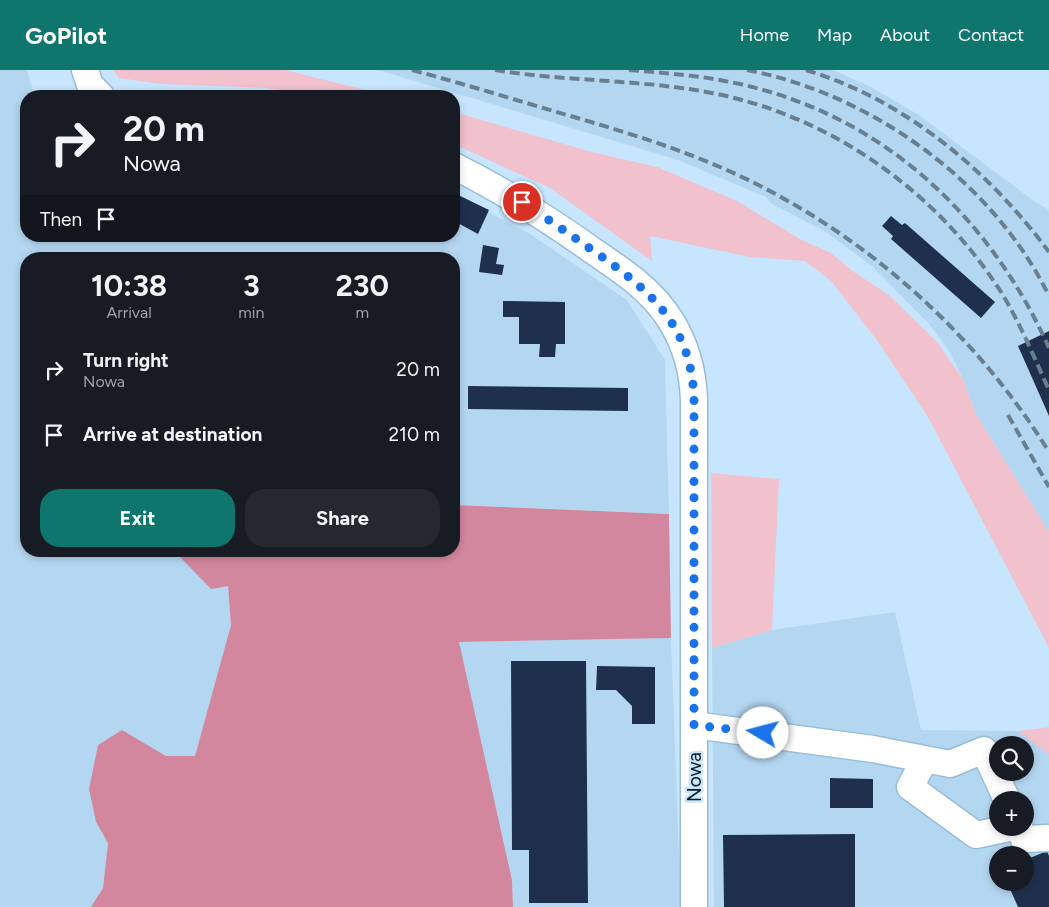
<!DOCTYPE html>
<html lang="en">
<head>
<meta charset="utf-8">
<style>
  :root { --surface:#171b24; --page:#242831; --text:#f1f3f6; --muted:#9ea1a6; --accent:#0f766e }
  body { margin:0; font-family:Figtree,sans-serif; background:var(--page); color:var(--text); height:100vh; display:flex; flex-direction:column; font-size:19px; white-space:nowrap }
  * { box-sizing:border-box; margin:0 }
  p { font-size:16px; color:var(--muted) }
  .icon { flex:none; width:28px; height:28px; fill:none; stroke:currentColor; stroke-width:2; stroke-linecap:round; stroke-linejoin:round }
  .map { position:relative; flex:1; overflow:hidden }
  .side { position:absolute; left:20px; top:182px; width:440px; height:305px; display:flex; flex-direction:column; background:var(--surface); border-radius:20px; box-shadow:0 2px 8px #0003 }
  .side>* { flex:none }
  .banner { position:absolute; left:20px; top:20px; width:440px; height:152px; border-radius:20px; box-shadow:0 2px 8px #0003; background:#171b24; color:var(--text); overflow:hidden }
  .tools { position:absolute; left:989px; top:666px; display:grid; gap:10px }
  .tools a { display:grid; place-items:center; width:45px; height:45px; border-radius:50%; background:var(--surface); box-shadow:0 2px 8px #0003; font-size:25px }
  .pin { position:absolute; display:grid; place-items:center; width:42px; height:42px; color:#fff; margin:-21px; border:2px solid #fff; border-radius:50%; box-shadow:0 1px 5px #0007 }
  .me { position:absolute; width:55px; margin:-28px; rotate:278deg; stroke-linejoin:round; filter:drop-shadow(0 0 4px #0008) }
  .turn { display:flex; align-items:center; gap:18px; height:105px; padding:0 20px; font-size:22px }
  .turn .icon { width:65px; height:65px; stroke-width:2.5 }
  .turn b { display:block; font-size:35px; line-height:42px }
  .then { display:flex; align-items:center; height:48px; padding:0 20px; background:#0003; gap:10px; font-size:19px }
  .eta { display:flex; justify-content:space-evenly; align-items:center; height:85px; text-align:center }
  .eta b { font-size:30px; font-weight:700; line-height:35px }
  .primary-button { display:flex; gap:10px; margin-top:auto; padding:10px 20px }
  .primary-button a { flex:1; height:58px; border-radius:20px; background:var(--accent); color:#fff; font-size:20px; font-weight:700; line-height:58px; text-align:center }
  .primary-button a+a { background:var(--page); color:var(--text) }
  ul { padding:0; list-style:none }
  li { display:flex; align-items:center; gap:15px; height:65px; padding:0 20px }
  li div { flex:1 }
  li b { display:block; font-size:19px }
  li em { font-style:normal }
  header { display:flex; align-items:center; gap:30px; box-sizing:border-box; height:70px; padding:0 25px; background:var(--accent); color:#fff }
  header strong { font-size:24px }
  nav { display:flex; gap:28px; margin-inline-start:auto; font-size:18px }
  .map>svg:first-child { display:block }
</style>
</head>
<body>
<header>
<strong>GoPilot</strong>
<nav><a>Home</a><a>Map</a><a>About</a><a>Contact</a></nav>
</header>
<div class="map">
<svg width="1049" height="837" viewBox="0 0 1049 837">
  <rect width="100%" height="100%" fill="#c7e6fd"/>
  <path fill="#b4d7f1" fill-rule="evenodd" d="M0 0H27L34 26H26V166H454V124L530 164 627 230 665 290 669 444 454 435V189H26V481H180L181 488 228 516 231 555 195 687 166 686 122 660 96 752 108 773 103 818 91 837H0Z
    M378 0H833L871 17 919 45 1034 131 1049 140V462L976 344 963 309 949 281 931 256 872 196 826 162 772 134 766 127 678 90Z
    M895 542 921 660 1018 661 1049 685V837H714L712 578 772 560ZM998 675H1025V702H998ZM998 730H1025V758H998ZM998 785H1025V812H998Z
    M671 568 681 837H513L512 809 458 572Z"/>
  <path fill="#f2c1ce" d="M113 0H285L390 26H315L266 18 160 14 119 8Z
    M454 42 592 82 657 97 737 131 800 169 831 183 854 202 889 225 937 272 963 309 976 344 1049 462V578L928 347 876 269 831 211 805 191 750 187 650 166 652 191 550 118 454 74Z
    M711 403 779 409 772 560 712 578Z
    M1049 657V685L1018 661Z"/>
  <path fill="#d3879e" d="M454 435 669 444 671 568 459 572 512 810 513 837H91L103 818 108 773 96 752 89 719 98 675 122 660 166 686H195L231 555 228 516 211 519 181 488 180 481H337L340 483 342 481H454Z"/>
  <path fill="#1f304d" d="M454 123 489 140 478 164 454 151Z
    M891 146 902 155 905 153 995 232 981 248 891 169 893 166 882 156Z
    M483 175 499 178 496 194 504 195 502 205 479 202Z
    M503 231 565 232V274H556L555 287H539L540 274H519V247H503Z
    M1049 261V346L1018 276Z
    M468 316 628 318V341L468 339Z
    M511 591H586L588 833H529V780H512Z
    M597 596 655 597V654H632V636L616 620H596Z
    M830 708 873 709V738H830Z
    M855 764V837H724L723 765Z
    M1047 781 1049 786V837H1018L1007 812H1025V790Z"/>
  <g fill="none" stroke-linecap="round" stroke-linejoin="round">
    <g stroke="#97bcd8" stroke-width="29">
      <path id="minor" d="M85 0 90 15 101 26
        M454 96C504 121 550 150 596 183 624 202 653 221 671 251 686 275 693 301 694 330V837
        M694 655 873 679 950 694 984 680 1007 730
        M925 689 910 717 976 765 1009 758
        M1019 758 1024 769 1049 768"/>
    </g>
    <use href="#minor" stroke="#fff" stroke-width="26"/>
    <path stroke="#687f8f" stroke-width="4" stroke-dasharray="10 5" stroke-linecap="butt" d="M412 0C464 14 516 30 567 45 619 60 671 76 720 97 854 155 972 257 1049 382
      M495 0C568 12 644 9 717 24 833 48 937 122 1001 222 1020 253 1034 287 1049 320
      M629 0C663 3 697 5 730 12 878 41 989 144 1049 278
      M747 0C871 24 993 111 1049 226
      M806 0C905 30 988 100 1049 182
      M1008 345 1049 417"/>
  </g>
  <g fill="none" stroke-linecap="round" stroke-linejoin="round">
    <path stroke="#1a73e8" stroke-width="9" stroke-dasharray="0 16.2" d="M522 132C546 148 571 165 595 182 651 221 692 256 694 330V655L763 663"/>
  </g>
  <g text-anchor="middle" stroke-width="5" stroke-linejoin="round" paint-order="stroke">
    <g font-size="19" fill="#0b1923" stroke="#c7e6fd">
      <text transform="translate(694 707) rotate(-90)" y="7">Nowa</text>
    </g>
  </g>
</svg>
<div class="tools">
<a><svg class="icon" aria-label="search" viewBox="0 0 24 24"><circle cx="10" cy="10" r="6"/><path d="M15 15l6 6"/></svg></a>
<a>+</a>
<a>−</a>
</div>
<div class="pin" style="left:522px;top:132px;background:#d93025"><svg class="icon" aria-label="arrive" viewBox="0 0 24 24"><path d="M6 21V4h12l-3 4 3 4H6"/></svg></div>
<svg class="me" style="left:763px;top:663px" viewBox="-20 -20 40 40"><circle r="19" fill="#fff"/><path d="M0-13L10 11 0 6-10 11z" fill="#1a73e8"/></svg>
<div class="banner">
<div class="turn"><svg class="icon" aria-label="right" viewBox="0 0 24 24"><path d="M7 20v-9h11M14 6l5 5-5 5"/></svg><div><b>20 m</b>Nowa</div></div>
<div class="then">Then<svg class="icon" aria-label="arrive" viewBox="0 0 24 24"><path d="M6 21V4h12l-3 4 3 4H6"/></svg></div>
</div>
<section class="side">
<div class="eta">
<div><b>10:38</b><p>Arrival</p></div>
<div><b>3</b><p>min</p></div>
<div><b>230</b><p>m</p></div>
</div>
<ul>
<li><svg class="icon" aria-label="right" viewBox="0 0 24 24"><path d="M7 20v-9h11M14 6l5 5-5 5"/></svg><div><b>Turn right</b><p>Nowa</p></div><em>20 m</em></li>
<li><svg class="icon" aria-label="arrive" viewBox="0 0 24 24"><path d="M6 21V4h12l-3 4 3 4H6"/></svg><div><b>Arrive at destination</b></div><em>210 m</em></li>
</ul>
<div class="primary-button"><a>Exit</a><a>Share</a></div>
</section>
</div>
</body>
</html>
